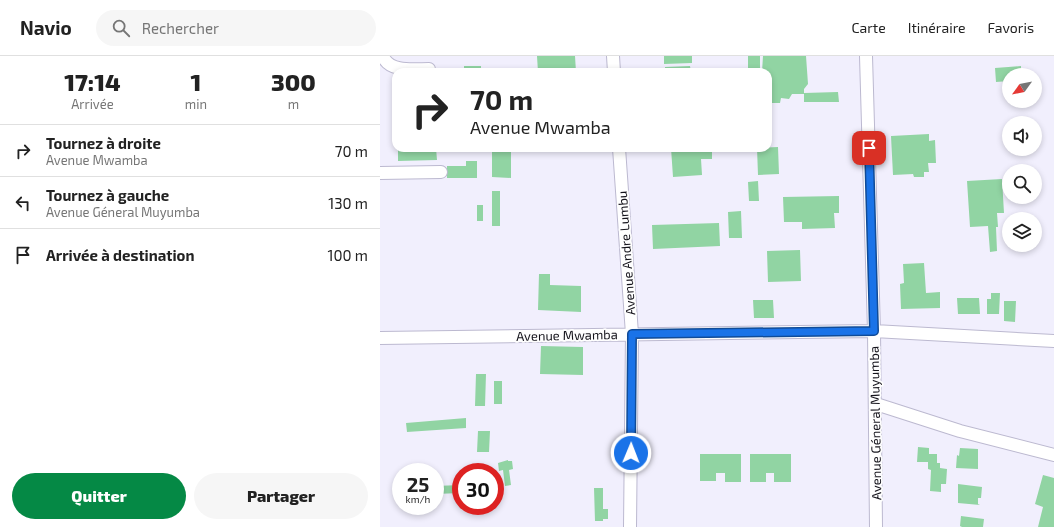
<!DOCTYPE html>
<html lang="fr">
<head>
<meta charset="utf-8">
<style>
  :root { --surface:#fff; --page:#f6f6f6; --text:#222; --muted:#767676; --line:#e0e0e0; --accent:#058945 }
  body { margin:0; font-family:"Exo 2",sans-serif; background:var(--page); color:var(--text); height:100vh; display:flex; flex-direction:column; font-size:15px; white-space:nowrap }
  * { box-sizing:border-box; margin:0 }
  p { font-size:13px; color:var(--muted) }
  .icon { flex:none; width:22px; height:22px; fill:none; stroke:currentColor; stroke-width:2; stroke-linecap:round; stroke-linejoin:round }
  .map { position:relative; flex:1; overflow:hidden }
  .details { display:flex; flex-direction:column; background:var(--surface); width:380px }
  .details>* { flex:none }
  .banner { position:absolute; left:12px; top:12px; width:380px; height:84px; border-radius:12px; box-shadow:0 2px 6px #0003; background:#fff; color:var(--text); overflow:hidden }
  .needle { width:26px; rotate:237deg }
  .tools { position:absolute; left:622px; top:12px; display:grid; gap:8px }
  .tools a { display:grid; place-items:center; width:40px; height:40px; border-radius:50%; background:var(--surface); box-shadow:0 2px 6px #0003; font-size:20px }
  .speed { position:absolute; left:12px; top:407px; display:flex; gap:8px; font-size:20px; font-weight:700; text-align:center }
  .speed>* { display:grid; place-content:center; width:52px; height:52px; border-radius:50%; background:var(--surface); box-shadow:0 2px 6px #0003; line-height:1 }
  .speed small { font-size:10px; font-weight:400 }
  .speed .limit { border:6px solid #d22; background:#fff; color:#111 }
  .pin { position:absolute; display:grid; place-items:center; width:34px; height:34px; color:#fff; margin:-17px; border-radius:8px; box-shadow:0 2px 6px #0006 }
  .me { position:absolute; width:44px; margin:-22px; rotate:1deg; stroke-linejoin:round; filter:drop-shadow(0 0 3px #0008) }
  .turn { display:flex; align-items:center; gap:14px; height:84px; padding:0 12px; font-size:18px }
  .turn .icon { width:52px; height:52px; stroke-width:2.5 }
  .turn b { display:block; font-size:28px; line-height:34px }
  .eta { display:flex; justify-content:space-evenly; align-items:center; height:68px; text-align:center }
  .eta b { font-size:24px; font-weight:800; line-height:28px }
  .cta { display:flex; gap:8px; margin-top:auto; padding:8px 12px }
  .cta a { flex:1; height:46px; border-radius:24px; background:var(--accent); color:#fff; font-size:16px; font-weight:800; line-height:46px; text-align:center }
  .cta a+a { background:var(--page); color:var(--text) }
  ul { padding:0; list-style:none }
  li { display:flex; align-items:center; gap:12px; height:52px; padding:0 12px; border-top:1px solid var(--line) }
  li div { flex:1 }
  li b { display:block; font-size:15px }
  li em { font-style:normal }
  header { display:flex; align-items:center; gap:24px; box-sizing:border-box; height:56px; padding:0 20px; background:var(--surface); border-bottom:1px solid var(--line) }
  header strong { font-size:19px }
  nav { display:flex; gap:22px; margin-inline-start:auto; font-size:14px }
  .search { width:280px; height:36px; background:var(--page); display:flex; align-items:center; gap:10px; box-sizing:border-box; padding:0 14px; border-radius:22px; color:var(--muted); font-size:15px }
  main { display:flex; flex:1; min-height:0 }
  .map>svg:first-child { display:block }
</style>
</head>
<body>
<header>
<strong>Navio</strong>
<div class="search"><svg class="icon" aria-label="search" viewBox="0 0 24 24"><circle cx="10" cy="10" r="6"/><path d="M15 15l6 6"/></svg>Rechercher</div>
<nav><a>Carte</a><a>Itinéraire</a><a>Favoris</a></nav>
</header>
<main>
<section class="details">
<div class="eta">
<div><b>17:14</b><p>Arrivée</p></div>
<div><b>1</b><p>min</p></div>
<div><b>300</b><p>m</p></div>
</div>
<ul>
<li><svg class="icon" aria-label="right" viewBox="0 0 24 24"><path d="M7 20v-9h11M14 6l5 5-5 5"/></svg><div><b>Tournez à droite</b><p>Avenue Mwamba</p></div><em>70 m</em></li>
<li><svg class="icon" aria-label="left" viewBox="0 0 24 24"><path d="M17 20v-9H6M10 6l-5 5 5 5"/></svg><div><b>Tournez à gauche</b><p>Avenue Géneral Muyumba</p></div><em>130 m</em></li>
<li><svg class="icon" aria-label="arrive" viewBox="0 0 24 24"><path d="M6 21V4h12l-3 4 3 4H6"/></svg><div><b>Arrivée à destination</b></div><em>100 m</em></li>
</ul>
<div class="cta"><a>Quitter</a><a>Partager</a></div>
</section>
<div class="map">
<svg width="674" height="471" viewBox="0 0 674 471">
  <rect width="100%" height="100%" fill="#f1effd"/>
  <path fill="#91d4a3" d="M157 0H195L196 16H158Z
    M284 0H312V7L284 8Z
    M368 0H380V16H368Z
    M383 0H426L428 28 424 33V37L458 36 459 46H424V38H412L409 43 401 42 400 47H388V16H382Z
    M84 10H101V16H84Z
    M310 10 311 16H285V11Z
    M641 10V19H629V25L616 26 615 12Z
    M549 78V85L555 84 556 107H548L549 116H544V121H534L533 118 513 119 511 80Z
    M398 91 399 118 378 119 377 92Z
    M18 92H56L57 104 18 105Z
    M76 92H97L98 95H76Z
    M112 92H131V122L112 121Z
    M291 92H332V103H321L322 119 293 121Z
    M86 105H97V122H67V110H86Z
    M622 123 624 157H617L618 171H616L617 195 610 196 608 170 590 171 587 125Z
    M378 125 379 145H369L368 126Z
    M112 135H120V170H112Z
    M459 140V157H454L455 172 422 173V166H404L403 141Z
    M97 149H103V165H97Z
    M361 155 362 182H349L348 156Z
    M339 167 340 190 273 193 272 169Z
    M420 194 421 225 388 226 387 195Z
    M544 207 546 237 560 236V252L521 253 520 228 524 227 523 208Z
    M159 218H170V229L201 230V256L158 254Z
    M611 237H620L619 258H607V243H611Z
    M577 242H599L600 258H578Z
    M373 244H393L394 262H374Z
    M624 245H636L635 266 624 265Z
    M161 290 203 291V319L160 318Z
    M96 318H106L105 350H95Z
    M114 325H122V348H114Z
    M86 362V372L27 376 26 367Z
    M98 375H110L109 396H97Z
    M538 391 549 392V398H557V407H560V412L567 413 566 428H561V436L550 435 551 414 548 413V406H537Z
    M580 392 598 393V413L576 412 577 399 579 400Z
    M320 398H361V426H345V417H336V425H320Z
    M370 398H411V426H394V417H386V426H370Z
    M128 404V405H132L133 413 129 414 131 429 125 430 123 414 119 415 118 407Z
    M663 419 674 422V471H658L663 451 655 448Z
    M578 428 602 431 601 442H598V448L600 449 578 447Z
    M81 429V437L55 438V430Z
    M214 432H223V453H228V463H223V465H215Z
    M581 460 604 463 603 471H582L580 470Z"/>
  <g fill="none" stroke-linecap="round" stroke-linejoin="round">
    <g stroke="#bcb9d0" stroke-width="14">
      <path id="minor" d="M3 0C9 17 35 13 49 13
        M233 0 234 16
        M486 0 494 275 496 471
        M239 92 252 278 250 471
        M0 117 61 116
        M0 282 494 275 674 285
        M496 348 580 375 674 399"/>
    </g>
    <use href="#minor" stroke="#fff" stroke-width="12"/>
  </g>
  <g fill="none" stroke-linecap="round" stroke-linejoin="round">
    <g stroke="#114b97" stroke-width="10">
      <path id="route" d="M251 397 252 278 494 275 489 92"/>
    </g>
    <use href="#route" stroke="#1a73e8" stroke-width="7"/>
  </g>
  <g text-anchor="middle" stroke-width="3.5" stroke-linejoin="round" paint-order="stroke">
    <g font-size="13" fill="#14131b" stroke="#fefefe">
      <text transform="translate(246 197) rotate(-94)" y="5">Avenue Andre Lumbu</text>
      <text transform="translate(187 279) rotate(-1)" y="5">Avenue Mwamba</text>
      <text transform="translate(495 367) rotate(-91)" y="5">Avenue Géneral Muyumba</text>
    </g>
  </g>
</svg>
<div class="tools">
<a><svg class="needle" viewBox="-14 -14 28 28"><path d="M0-13l5 13h-10z" fill="#e53935"/><path d="M0 13l5-13h-10z" fill="#767676"/></svg></a>
<a><svg class="icon" aria-label="sound" viewBox="0 0 24 24"><path d="M4 9h4l5-4v14l-5-4H4zM17 9q2 3 0 6"/></svg></a>
<a><svg class="icon" aria-label="search" viewBox="0 0 24 24"><circle cx="10" cy="10" r="6"/><path d="M15 15l6 6"/></svg></a>
<a><svg class="icon" aria-label="layers" viewBox="0 0 24 24"><path d="M12 4l9 5-9 5-9-5zM3 14l9 5 9-5"/></svg></a>
</div>
<div class="speed"><div>25<small>km/h</small></div><div class="limit">30</div></div>
<div class="pin" style="left:489px;top:92px;background:#d93025"><svg class="icon" aria-label="arrive" viewBox="0 0 24 24"><path d="M6 21V4h12l-3 4 3 4H6"/></svg></div>
<svg class="me" style="left:251px;top:397px" viewBox="-20 -20 40 40"><circle r="17" fill="#1a73e8" stroke="#fff" stroke-width="3"/><path d="M0-11L8 9 0 5-8 9z" fill="#fff"/></svg>
<div class="banner">
<div class="turn"><svg class="icon" aria-label="right" viewBox="0 0 24 24"><path d="M7 20v-9h11M14 6l5 5-5 5"/></svg><div><b>70 m</b>Avenue Mwamba</div></div>
</div>
</div>
</main>
</body>
</html>
